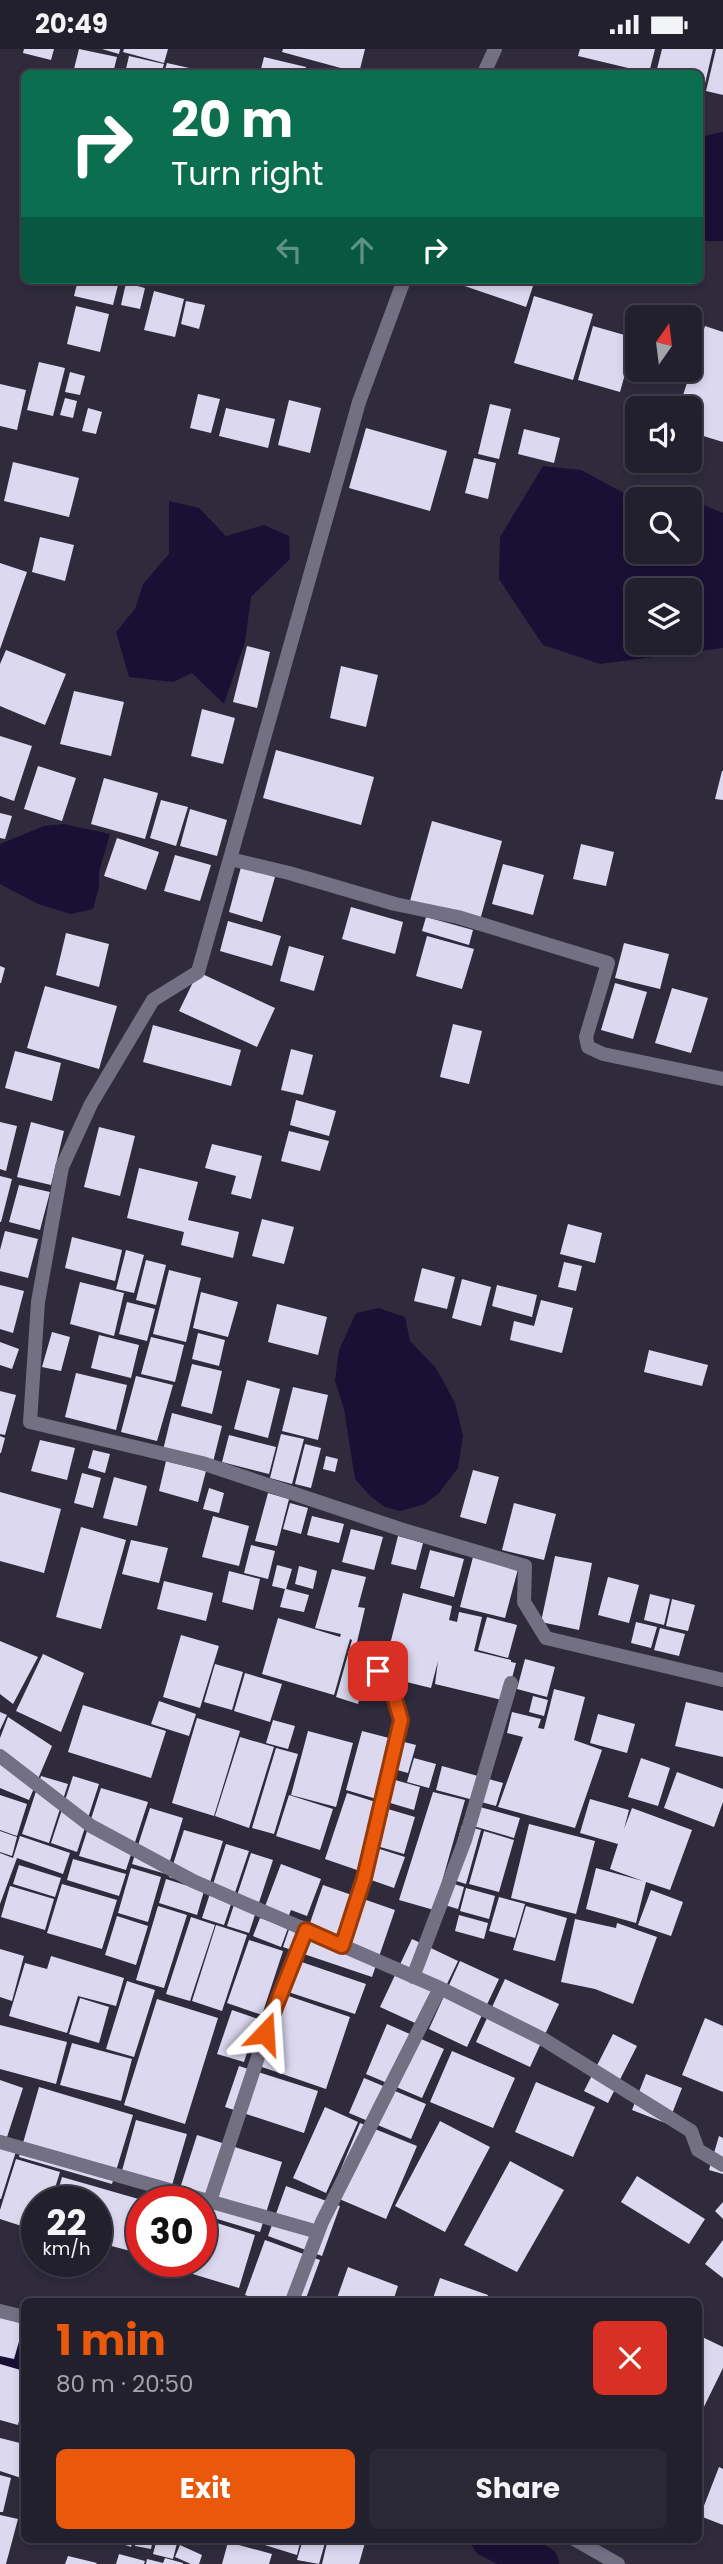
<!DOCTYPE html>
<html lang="en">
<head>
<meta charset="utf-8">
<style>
  :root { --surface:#23202e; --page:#2b2836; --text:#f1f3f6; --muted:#a3a3aa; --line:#403e4a; --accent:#ea580c }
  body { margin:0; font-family:Poppins,sans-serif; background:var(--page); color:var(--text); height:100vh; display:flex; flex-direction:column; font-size:26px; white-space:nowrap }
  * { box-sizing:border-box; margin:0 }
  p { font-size:23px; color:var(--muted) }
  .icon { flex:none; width:38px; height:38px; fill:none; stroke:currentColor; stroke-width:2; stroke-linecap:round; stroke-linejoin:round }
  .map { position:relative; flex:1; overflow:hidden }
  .sheet { position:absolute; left:21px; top:2249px; width:681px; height:245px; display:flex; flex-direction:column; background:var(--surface); border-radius:10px; box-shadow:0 4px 10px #0003,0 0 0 2px var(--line) }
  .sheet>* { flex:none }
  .hud { position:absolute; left:21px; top:21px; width:682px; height:214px; border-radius:10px; box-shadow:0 4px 10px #0003,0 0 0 2px var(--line); background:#0b6e4f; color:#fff; overflow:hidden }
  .needle { width:46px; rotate:14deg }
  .fabs { position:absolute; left:625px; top:256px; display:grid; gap:14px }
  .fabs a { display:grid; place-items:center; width:77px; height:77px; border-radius:10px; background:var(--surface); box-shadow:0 4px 10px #0003,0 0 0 2px var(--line); font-size:35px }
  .speed { position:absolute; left:21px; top:2137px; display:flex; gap:14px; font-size:35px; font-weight:700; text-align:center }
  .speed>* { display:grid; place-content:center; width:91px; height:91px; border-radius:50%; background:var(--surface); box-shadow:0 4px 10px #0003,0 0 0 2px var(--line); line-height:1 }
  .speed small { font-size:18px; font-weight:400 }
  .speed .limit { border:10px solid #d22; background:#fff; color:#111 }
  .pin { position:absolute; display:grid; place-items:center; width:60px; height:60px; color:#fff; margin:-30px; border-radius:14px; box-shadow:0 4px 10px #0006 }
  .me { position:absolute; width:77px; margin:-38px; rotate:20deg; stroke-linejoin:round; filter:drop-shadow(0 0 5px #0008) }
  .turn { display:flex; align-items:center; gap:24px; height:147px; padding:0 35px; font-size:32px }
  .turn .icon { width:91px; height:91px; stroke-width:2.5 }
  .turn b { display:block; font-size:49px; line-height:60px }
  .lanes { display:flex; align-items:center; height:66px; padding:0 35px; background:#0003; justify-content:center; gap:35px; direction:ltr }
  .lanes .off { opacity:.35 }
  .round { display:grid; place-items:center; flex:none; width:74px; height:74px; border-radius:10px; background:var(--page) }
  .summary { display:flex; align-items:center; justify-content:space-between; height:119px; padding:0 35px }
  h1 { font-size:42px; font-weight:700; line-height:52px; color:var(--accent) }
  .primary-button { display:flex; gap:14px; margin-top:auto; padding:14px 35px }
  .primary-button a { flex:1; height:80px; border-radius:10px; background:var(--accent); color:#fff; font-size:28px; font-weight:700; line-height:80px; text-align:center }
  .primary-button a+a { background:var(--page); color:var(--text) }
  .status { display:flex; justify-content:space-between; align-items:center; height:49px; padding:0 35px; background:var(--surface); direction:ltr }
  .status svg { height:19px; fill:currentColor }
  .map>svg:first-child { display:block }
</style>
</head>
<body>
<div class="status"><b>20:49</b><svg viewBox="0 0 49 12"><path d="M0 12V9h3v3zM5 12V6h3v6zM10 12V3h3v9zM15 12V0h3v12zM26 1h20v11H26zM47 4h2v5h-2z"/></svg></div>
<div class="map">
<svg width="723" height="2515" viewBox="0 0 723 2515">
  <rect width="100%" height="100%" fill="#2f2b3d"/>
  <path fill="#1a1035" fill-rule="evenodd" d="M723 83V192H700V85L704 87Z
    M543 417 581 421 622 443 637 459V502H690V453L692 451 723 464V599L600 615 543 596 499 530 500 488ZM637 541H690V593H637Z
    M169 452 199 459 226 487 264 476 289 487 290 510 251 548 245 593 224 655 192 624 173 633 129 628 116 583 135 560 143 535 169 505Z
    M64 775 110 785 99 823V838L93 860 71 865 38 855 0 835V795L44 777Z
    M379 1259 405 1268 410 1292 436 1319 455 1354 463 1387 458 1419 439 1444 425 1455 400 1462 385 1458 370 1447 355 1430 344 1360 335 1332 339 1301 356 1264Z"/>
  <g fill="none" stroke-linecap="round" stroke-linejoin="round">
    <path stroke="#1a1035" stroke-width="38" d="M0 2297 24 2303
      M490 2490 540 2515"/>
  </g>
  <path fill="#dcd8f0" d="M24 0H54L51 11 23 4Z
    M79 0 117 8 113 24H73Z
    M102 0H120L119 5Z
    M124 0H168L164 14 123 3Z
    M283 0H365L359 24 282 3Z
    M580 0H655L649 24 578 7Z
    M662 0H713L704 39 700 38V24H656Z
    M716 0H723V46L706 42Z
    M129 7 164 15 161 24H125Z
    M264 8 306 18 305 24H260Z
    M167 14 207 23V24H164Z
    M78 231 119 232 113 256 74 247Z
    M447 231H535L526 258Z
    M126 234 145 239 140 260 121 256Z
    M154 242 184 250 175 288 144 281Z
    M534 247 593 265 573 331 514 314Z
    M186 252 205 256 199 280 181 275Z
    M76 257 109 265 100 303 67 295Z
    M593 277 635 289 620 343 578 331Z
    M705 277 723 283V393L690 383V359H679Z
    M39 313 65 319 53 367 27 361Z
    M70 323 85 327 80 346 65 343Z
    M0 335 26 341 17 381 0 377Z
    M198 345 220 350 211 384 190 379Z
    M65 349 77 352 73 369 60 366Z
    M289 351 321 359 310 404 278 396Z
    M490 355 511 360 499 410 478 405Z
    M88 359 102 363 96 385 82 382Z
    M226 359 275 370 268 399 219 387Z
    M366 379 447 402 430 462 349 439Z
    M524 380 560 389 554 414 518 405Z
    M474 409 496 414 488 450 465 444Z
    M13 413 79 429 69 468 4 452Z
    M40 488 74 496 65 532 32 523Z
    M0 514 27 523 0 600Z
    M247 597 270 603 257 659 233 653Z
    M6 601 66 625 45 676 0 657V615Z
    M341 617 378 626 366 678 330 669Z
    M74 642 124 653 111 707 60 695Z
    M202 660 235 669 223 715 191 707Z
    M0 687 32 697 14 752 0 747Z
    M276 701 374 728 361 776 263 749Z
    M38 717 76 729 62 772 24 760Z
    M722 722H723V751L715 750Z
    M104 729 158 744 145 790 91 775Z
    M161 751 188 758 176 797 150 789Z
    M190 760 227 771 217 807 180 797Z
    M0 764 12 767 5 790 0 789Z
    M432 772 502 792 480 871 410 852Z
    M117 789 159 803 146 841 104 827Z
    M581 795 614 803 606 837 573 830Z
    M175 806 211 816 200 852 164 842Z
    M503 815 544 826 533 866 492 855Z
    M241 818 275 828 262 873 229 863Z
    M351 858 403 873 395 905 342 890Z
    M426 868 473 881 469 896 422 882Z
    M228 872 281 887 272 917 220 902Z
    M66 884 109 895 99 938 56 926Z
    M427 887 474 900 462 940 416 927Z
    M624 894 669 905 660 940 615 929Z
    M289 897 324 907 314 942 280 932Z
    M0 917 5 919 1 934H0Z
    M198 923 275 959 257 998 179 962Z
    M615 934 647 943 633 990 601 981Z
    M45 937 117 957 99 1020 27 999Z
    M672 939 708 949 691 1004 655 994Z
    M453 975 482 982 469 1035 440 1028Z
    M153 976 241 1001 231 1037 143 1013Z
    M291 1000 313 1006 303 1046 281 1041Z
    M15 1002 61 1014 52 1052 5 1039Z
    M296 1051 336 1062 329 1087 290 1076Z
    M0 1073 17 1077 6 1122 0 1120Z
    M31 1073 64 1082 51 1136 17 1128Z
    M99 1078 135 1087 120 1147 84 1138Z
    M289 1082 329 1092 320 1122 281 1112Z
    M212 1095 262 1107 251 1150 231 1145 236 1127 205 1119Z
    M139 1119 198 1133 188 1171 239 1183 233 1209 181 1196 184 1183 127 1169Z
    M0 1127 12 1130 1 1173H0Z
    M19 1136 50 1143 40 1181 9 1173Z
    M262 1170 294 1178 284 1215 252 1207Z
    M568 1175 602 1184 595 1214 560 1205Z
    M5 1182 38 1190 28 1229 0 1222V1201Z
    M72 1188 122 1201 115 1232 65 1219Z
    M126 1201 144 1206 134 1244 116 1240Z
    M146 1211 166 1216 156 1256 136 1251Z
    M564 1213 582 1217 576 1242 558 1238Z
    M422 1219 455 1228 447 1260 414 1252Z
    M169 1221 201 1229 186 1293 153 1285Z
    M462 1230 491 1238 481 1277 452 1269Z
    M80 1233 124 1244 114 1287 70 1275Z
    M0 1236 24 1242 13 1284 0 1280Z
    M497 1236 537 1246 532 1268 492 1257Z
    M201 1243 238 1253 228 1288 193 1279Z
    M541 1251 573 1259 562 1304 510 1291 514 1272 534 1277Z
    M127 1253 155 1260 147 1292 119 1285Z
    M277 1255 327 1268 318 1306 268 1293Z
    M52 1283 70 1288 61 1322 42 1318Z
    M198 1284 225 1291 219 1317 192 1310Z
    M99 1286 139 1296 131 1329 91 1319Z
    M151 1288 184 1296 175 1333 141 1325Z
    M0 1293 19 1300 12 1320 0 1316Z
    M649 1301 708 1316 702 1337 644 1323Z
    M192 1315 222 1322 212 1365 181 1357Z
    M76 1324 127 1336 116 1381 65 1368Z
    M136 1327 173 1336 157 1392 121 1383Z
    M247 1331 280 1340 268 1389 234 1380Z
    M293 1338 328 1346 318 1391 282 1382Z
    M0 1342 16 1346 5 1386 0 1385Z
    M172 1364 222 1377 213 1413 163 1401Z
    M281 1385 304 1390 292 1435 270 1429Z
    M229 1386 276 1398 269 1425 222 1413Z
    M0 1387 5 1389 1 1404H0Z
    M40 1391 75 1399 67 1431 31 1422Z
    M305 1395 321 1399 311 1439 295 1435Z
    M93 1401 110 1405 105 1424 88 1419Z
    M326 1407 338 1410 335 1423 323 1420Z
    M166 1412 206 1422 198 1453 159 1442Z
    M473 1421 499 1428 486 1475 460 1468Z
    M82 1424 101 1429 93 1459 74 1454Z
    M114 1428 147 1437 137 1477 103 1469Z
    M209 1439 224 1444 219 1464 203 1460Z
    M0 1443 61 1460 44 1524 0 1512Z
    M268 1444 289 1450 277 1497 255 1492Z
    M290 1454 308 1459 301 1485 283 1480Z
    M514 1454 556 1465 544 1511 502 1501Z
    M213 1467 249 1477 239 1517 202 1508Z
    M312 1467 344 1475 339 1494 307 1486Z
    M81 1478 126 1491 101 1580 56 1568Z
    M351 1480 383 1488 374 1521 342 1513Z
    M398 1487 423 1494 416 1521 391 1515Z
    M131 1491 168 1499 159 1534 122 1525Z
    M251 1496 275 1502 268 1530 244 1524Z
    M430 1501 464 1510 454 1548 420 1539Z
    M555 1507 592 1514 579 1581 541 1573Z
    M473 1508 518 1520 505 1569 460 1558Z
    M277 1516 292 1520 286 1540 309 1546 304 1563 280 1558 285 1540 272 1537Z
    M299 1517 317 1522 313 1540 295 1535Z
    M332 1520 366 1528 358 1558 365 1559 357 1593 375 1598 358 1655 336 1648 352 1591 350 1590 334 1646 262 1625 278 1569 340 1588 341 1585 315 1579Z
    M229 1522 260 1530 253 1561 222 1553Z
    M608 1528 639 1536 629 1574 598 1566Z
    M164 1532 213 1544 206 1572 157 1560Z
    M403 1544 452 1557 449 1571 457 1573 459 1563 482 1568 474 1602 511 1611V1613L516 1614 508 1644 502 1651 435 1635 438 1612 431 1639 382 1627Z
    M650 1545 670 1550 664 1576 644 1571Z
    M672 1550 695 1556 688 1582 666 1577Z
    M487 1568 517 1576 508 1609 478 1601Z
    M636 1573 657 1578 651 1599 631 1594Z
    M660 1579 685 1585 679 1607 654 1601Z
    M181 1586 219 1597 200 1659 163 1648Z
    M0 1592 38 1608 13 1655 0 1645Z
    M43 1605 84 1624 61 1683 16 1662Z
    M525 1610 555 1618 547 1648 517 1640Z
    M215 1615 243 1623 232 1661 204 1653Z
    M245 1624 282 1635 270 1673 234 1662Z
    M554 1640 585 1648 574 1691 602 1701 575 1779 498 1758 523 1688 507 1684 512 1663 541 1670 538 1679 544 1680Z
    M533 1647 548 1651 544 1667 529 1663Z
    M159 1652 196 1665 189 1687 151 1675Z
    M686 1653 723 1662V1708L675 1697Z
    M83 1656 166 1682 151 1729 68 1703Z
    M0 1663 7 1666 0 1681Z
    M598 1665 635 1675 627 1704 590 1694Z
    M8 1668 52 1697 29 1751 0 1739V1689Z
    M197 1669 240 1682 214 1767 172 1754Z
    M273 1671 295 1677 288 1700 266 1694Z
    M308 1682 353 1694 336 1758 291 1746Z
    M362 1682 416 1696 408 1724 390 1719 388 1729 420 1738 414 1761 346 1741Z
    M240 1688 274 1698 249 1779 215 1767Z
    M276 1699 298 1705 274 1785 252 1779Z
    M414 1709 436 1715 429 1739 407 1733Z
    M641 1709 670 1719 658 1757 628 1748Z
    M442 1717 503 1734 496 1757 436 1741Z
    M677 1723 723 1740V1753L714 1778 664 1759Z
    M41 1727 68 1735 49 1794 22 1785Z
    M73 1727 99 1735 77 1803 51 1794Z
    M101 1739 148 1753 126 1821 79 1807Z
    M433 1743 465 1751 434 1861 399 1851Z
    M347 1744 379 1754 357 1821 325 1810Z
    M0 1746 27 1755 17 1787 0 1781Z
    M289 1746 333 1760 320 1801 276 1787Z
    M590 1750 629 1761 624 1780 632 1759 692 1781 670 1841 646 1833 636 1874 586 1860 596 1819 643 1832 610 1820 618 1795 580 1784Z
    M469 1755 520 1769 514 1789 463 1774Z
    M381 1758 415 1768 404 1805 370 1795Z
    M150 1759 183 1769 166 1825 132 1815Z
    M529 1775 595 1792 576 1865 511 1849Z
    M462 1776 481 1781 466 1835 447 1829Z
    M184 1781 223 1792 208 1840 169 1828Z
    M0 1782 17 1788 12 1807 0 1803Z
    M484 1782 514 1791 499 1843 469 1835Z
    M20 1787 70 1804 63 1825 17 1809 0 1855V1804L13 1809Z
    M226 1795 249 1802 224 1876 202 1869Z
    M367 1796 405 1808 394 1839 357 1826Z
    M251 1804 273 1811 249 1884 227 1877Z
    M73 1810 126 1825 119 1847 67 1831Z
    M281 1815 321 1830 307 1867 291 1861 285 1876 261 1868Z
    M19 1816 61 1829 55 1848 13 1835Z
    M131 1819 161 1828 148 1873 118 1864Z
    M166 1830 204 1842 197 1866 159 1854Z
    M444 1832 464 1838 458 1860 438 1854Z
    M62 1835 117 1851 102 1900 47 1884Z
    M323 1836 395 1861 372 1928 283 1898 293 1869 310 1874Z
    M10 1837 54 1850 45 1881 1 1868Z
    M466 1839 495 1847 489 1870 460 1862Z
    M651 1841 683 1853 671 1887 638 1876Z
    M499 1848 525 1855 515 1889 489 1882Z
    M158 1857 187 1866 164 1939 136 1931Z
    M526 1857 567 1869 555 1912 513 1901Z
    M459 1866 488 1874 484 1890 455 1882Z
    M117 1867 148 1877 136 1916 105 1906Z
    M191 1868 215 1876 190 1952 166 1945Z
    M260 1869 288 1879 281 1898 253 1887Z
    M575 1870 616 1879 617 1874 657 1888 633 1955 595 1940 561 1933Z
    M216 1876 247 1886 222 1962 192 1952Z
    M412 1890 458 1912 426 1979 380 1958Z
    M249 1891 283 1902 262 1966 227 1954Z
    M0 1900 24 1907 12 1952 0 1948Z
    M51 1907 124 1929 116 1957 78 1947 67 1984 9 1967 25 1914 47 1920Z
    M287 1908 366 1935 355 1965 276 1939Z
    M460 1912 499 1930 467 1998 429 1980Z
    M505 1930 559 1955 530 2018 476 1993Z
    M127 1932 155 1941 134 2008 106 2000Z
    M274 1942 350 1968 326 2040 250 2014Z
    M80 1949 109 1958 99 1994 69 1985Z
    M157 1950 218 1969 185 2075 124 2056Z
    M232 1961 258 1970 244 2013 217 2005Z
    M705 1969 723 1977V2043L682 2026Z
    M387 1975 444 2000 422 2049 366 2025Z
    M0 1976 67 1993 56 2035 0 2020Z
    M613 1985 637 1997 608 2054 584 2042Z
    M72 1994 132 2010 121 2052 60 2036Z
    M452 2002 515 2029 493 2079 430 2053Z
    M239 2017 318 2042 304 2084 225 2058Z
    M646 2025 682 2039 668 2075 632 2061Z
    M364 2029 426 2055 411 2090 349 2064Z
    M0 2031 23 2039 7 2088 0 2086Z
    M536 2033 595 2058 573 2108 515 2083Z
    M39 2038 133 2066 112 2135 19 2108Z
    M325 2058 358 2073 326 2144 293 2129Z
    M136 2071 187 2085 170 2143 120 2129Z
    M440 2072 490 2098 445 2183 395 2157Z
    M360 2074 417 2097 386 2170 330 2146Z
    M197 2086 282 2113 260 2183 201 2165V2152H176Z
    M719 2087 723 2089V2125L709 2121Z
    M0 2091 18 2096 1 2150H0Z
    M16 2110 60 2123 51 2152H37V2182L0 2170V2161Z
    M510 2112 564 2141 517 2223 464 2196Z
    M637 2127 705 2170 689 2195 621 2153Z
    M62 2128 142 2151V2205L96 2193V2152H55Z
    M286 2137 340 2157 322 2207 268 2187Z
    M723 2153V2170L715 2162Z
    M201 2169 255 2186 239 2239 153 2213 201 2212Z
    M265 2191 320 2211 305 2252H262L245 2246Z
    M723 2191V2229L705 2215Z
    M348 2218 398 2237 393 2252H336Z
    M440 2229 488 2246 486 2252H432Z
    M0 2268 24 2275 14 2310 0 2307Z
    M698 2286 723 2298V2319L698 2370Z
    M0 2315 24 2322V2352L18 2376 0 2371Z
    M0 2389 24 2395V2430L0 2422Z
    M719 2418 723 2420V2476L700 2467Z
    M0 2426 11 2429 3 2463H0Z
    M0 2466 18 2470 6 2515H0Z
    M109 2490H133L131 2498Z
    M136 2490H153L151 2500 135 2497Z
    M157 2490H178L173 2510 153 2505Z
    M255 2490H301L297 2506 255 2493Z
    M303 2490H326L319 2515 297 2511Z
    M328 2490H366L359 2515H322Z
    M228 2493 272 2505 269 2515H222Z
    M180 2496 202 2506 199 2515H191L175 2508Z
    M119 2505 145 2512 144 2515H116Z
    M68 2507 97 2514 96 2515H65Z
    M165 2509 183 2514V2515H146L147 2510 163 2514Z"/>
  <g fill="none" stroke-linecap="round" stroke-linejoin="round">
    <path stroke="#737084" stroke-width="14" d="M484 24 495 0
      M404 231 359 353 198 923 153 951 91 1055 62 1118 38 1253 30 1373 202 1414 400 1480 525 1517 524 1553 546 1589 723 1631
      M230 810 289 824 395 855 458 868 608 914 586 988 588 998 603 1005 723 1030
      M0 1707 91 1777 193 1832 440 1939 543 1990 691 2082 698 2101 723 2116
      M342 1897 364 1829 401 1671 390 1633 378 1622
      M413 1928 465 1791 511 1634
      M0 2093 318 2183
      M210 2152 274 1960 306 1881
      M292 2252 322 2173 440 1939"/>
    <path stroke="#737084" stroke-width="14" d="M0 2262 24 2268
      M574 2490 618 2515"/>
  </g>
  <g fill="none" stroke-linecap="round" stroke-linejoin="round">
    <g stroke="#983908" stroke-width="18">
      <path id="route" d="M265 1984 306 1881 342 1897 364 1829 401 1671 390 1633 378 1622"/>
    </g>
    <use href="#route" stroke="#ea580c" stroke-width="12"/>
  </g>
</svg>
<div class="fabs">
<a><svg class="needle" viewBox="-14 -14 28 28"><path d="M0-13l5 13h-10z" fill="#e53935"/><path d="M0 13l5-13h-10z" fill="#a3a3aa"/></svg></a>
<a><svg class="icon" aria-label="sound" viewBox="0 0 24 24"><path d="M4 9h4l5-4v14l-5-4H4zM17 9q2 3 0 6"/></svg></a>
<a><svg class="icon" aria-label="search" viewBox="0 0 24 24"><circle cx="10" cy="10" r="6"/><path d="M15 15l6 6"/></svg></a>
<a><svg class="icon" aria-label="layers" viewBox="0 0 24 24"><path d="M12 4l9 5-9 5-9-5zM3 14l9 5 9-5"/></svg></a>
</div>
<div class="speed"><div>22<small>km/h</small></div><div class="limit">30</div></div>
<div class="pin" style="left:378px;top:1622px;background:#d93025"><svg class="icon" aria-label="arrive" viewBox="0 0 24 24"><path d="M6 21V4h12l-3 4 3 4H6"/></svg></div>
<svg class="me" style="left:265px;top:1984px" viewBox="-20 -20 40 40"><path d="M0-17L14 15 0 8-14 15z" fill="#ea580c" stroke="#fff" stroke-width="4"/></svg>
<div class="hud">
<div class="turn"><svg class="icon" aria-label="right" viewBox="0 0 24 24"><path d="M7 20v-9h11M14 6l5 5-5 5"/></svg><div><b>20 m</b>Turn right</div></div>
<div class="lanes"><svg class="icon off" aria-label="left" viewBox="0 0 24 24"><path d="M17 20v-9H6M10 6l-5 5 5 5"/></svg><svg class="icon off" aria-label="ahead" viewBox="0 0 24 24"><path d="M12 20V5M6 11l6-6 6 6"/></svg><svg class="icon" aria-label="right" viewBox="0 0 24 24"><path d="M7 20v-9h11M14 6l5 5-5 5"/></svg></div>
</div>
<section class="sheet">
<div class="summary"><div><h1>1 min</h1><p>80 m · 20:50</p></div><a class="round" style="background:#d93025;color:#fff"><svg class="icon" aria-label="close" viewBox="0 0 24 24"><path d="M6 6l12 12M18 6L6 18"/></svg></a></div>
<div class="primary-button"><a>Exit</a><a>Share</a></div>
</section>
</div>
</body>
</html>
